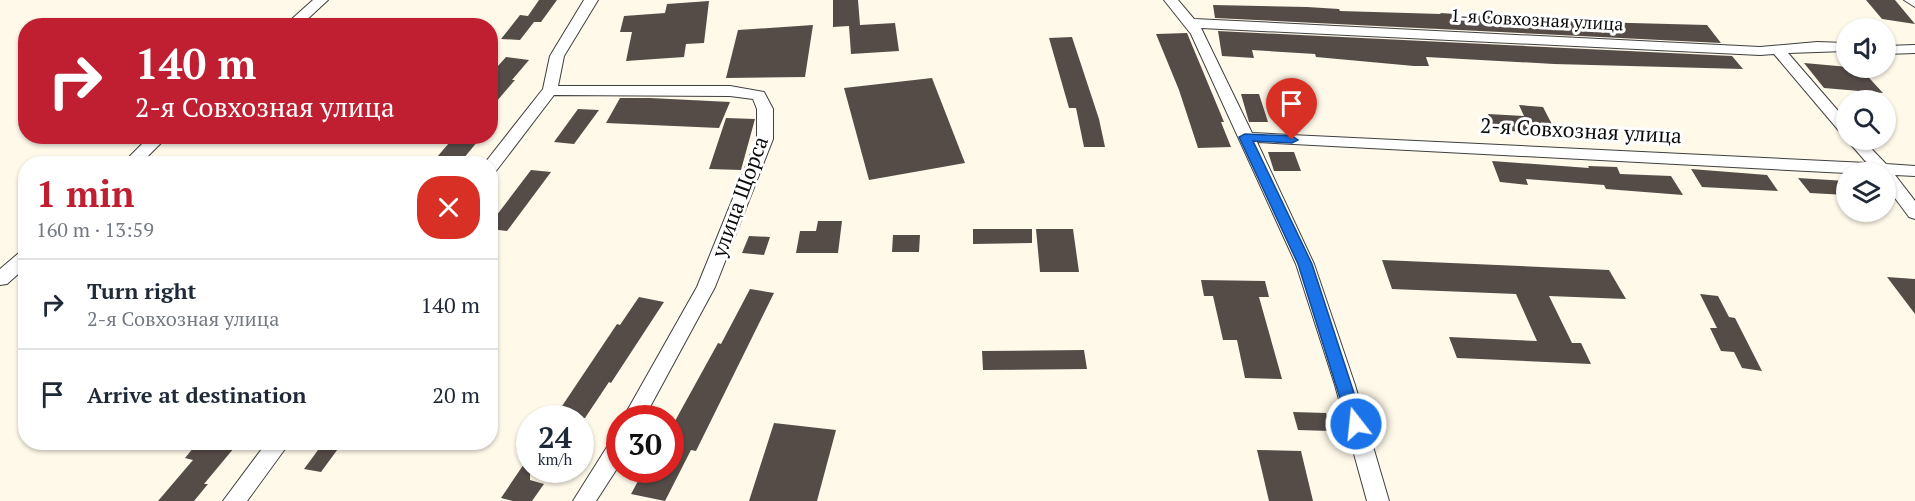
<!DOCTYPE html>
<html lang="en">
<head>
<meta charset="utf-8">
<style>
  :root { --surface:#fff; --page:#f6f6f7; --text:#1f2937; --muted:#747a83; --line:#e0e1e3; --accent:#c01f32 }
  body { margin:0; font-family:"PT Serif",serif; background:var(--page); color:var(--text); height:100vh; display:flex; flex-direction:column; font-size:22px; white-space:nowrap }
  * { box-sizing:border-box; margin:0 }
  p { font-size:20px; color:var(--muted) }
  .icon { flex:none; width:33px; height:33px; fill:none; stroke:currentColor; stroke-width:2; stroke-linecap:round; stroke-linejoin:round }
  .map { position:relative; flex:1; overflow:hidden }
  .drawer { position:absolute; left:18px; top:156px; width:480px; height:294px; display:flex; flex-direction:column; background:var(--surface); border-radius:24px; box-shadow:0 2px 4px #0004 }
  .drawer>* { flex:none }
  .guide { position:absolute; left:18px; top:18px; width:480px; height:126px; border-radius:24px; box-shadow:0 2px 4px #0004; background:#c01f32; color:#fff; overflow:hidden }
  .controls { position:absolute; left:1836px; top:18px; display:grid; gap:12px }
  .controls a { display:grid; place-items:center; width:60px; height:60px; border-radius:50%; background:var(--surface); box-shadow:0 2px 4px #0004; font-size:30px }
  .speed { position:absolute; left:516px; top:405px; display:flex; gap:12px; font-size:30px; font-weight:700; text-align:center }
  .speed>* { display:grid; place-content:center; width:78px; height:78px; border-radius:50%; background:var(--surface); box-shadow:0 2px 4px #0004; line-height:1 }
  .speed small { font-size:15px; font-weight:400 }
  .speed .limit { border:9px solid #d22; background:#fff; color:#111 }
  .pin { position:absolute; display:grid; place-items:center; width:51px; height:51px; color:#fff; margin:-62px -26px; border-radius:50% 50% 50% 0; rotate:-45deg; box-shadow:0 0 6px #0007 }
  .pin .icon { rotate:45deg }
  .me { position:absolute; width:66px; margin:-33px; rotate:344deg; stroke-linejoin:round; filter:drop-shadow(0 0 4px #0008) }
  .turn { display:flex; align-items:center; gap:21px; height:126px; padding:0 18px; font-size:27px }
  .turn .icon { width:78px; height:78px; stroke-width:2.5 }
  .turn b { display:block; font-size:42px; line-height:51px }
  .round { display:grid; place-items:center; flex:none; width:63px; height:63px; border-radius:24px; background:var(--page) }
  .summary { display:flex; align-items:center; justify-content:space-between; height:102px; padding:0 18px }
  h1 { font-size:36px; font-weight:700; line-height:45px; color:var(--accent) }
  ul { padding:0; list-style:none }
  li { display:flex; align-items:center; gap:18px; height:90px; padding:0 18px; border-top:2px solid var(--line) }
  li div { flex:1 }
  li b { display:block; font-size:22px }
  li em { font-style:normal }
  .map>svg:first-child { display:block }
</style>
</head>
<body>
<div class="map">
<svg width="1915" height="501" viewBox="0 0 1915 501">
  <rect width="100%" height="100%" fill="#fff9ea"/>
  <path fill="#554c48" d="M539 0H557L541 22H534L520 40 501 39 520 15 528 16Z
    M833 0H858L860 25 895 23 899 51 851 54 849 26 833 27Z
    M1866 0H1895L1915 24 1882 19Z
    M709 1 704 43 686 44 684 57 626 61 632 32H620L624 16 665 13 667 4Z
    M1213 5 1307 7 1339 9 1340 11 1441 14 1440 13 1523 18 1522 15 1593 22 1707 25 1721 43 1215 18Z
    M813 25 805 77 726 78 738 30Z
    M1218 31 1732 56 1743 69 1554 64 1426 57 1429 66H1414L1316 57 1315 54 1252 50 1254 58 1222 56Z
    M1187 33 1224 122H1221L1231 147 1198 148 1179 90 1156 34Z
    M1072 37 1099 119 1105 147H1084L1076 108H1069L1049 38Z
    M506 57 529 60 512 80H515L490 109V75Z
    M1804 63 1860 68 1883 93 1824 88Z
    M932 78 965 163 869 180 844 88Z
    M1241 94H1259L1268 122H1249Z
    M620 98H650L730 102 719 128 606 123Z
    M1519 105 1543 107 1557 134 1494 130 1488 114 1524 116Z
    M578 109 599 110 574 144 554 142Z
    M726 118 755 119 741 170 709 169Z
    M455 136H482L459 164H431Z
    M1268 152H1294L1301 171H1274Z
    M1492 161 1589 168 1588 166 1617 167 1620 174 1671 176 1683 195 1606 189 1604 185 1526 179 1528 185 1500 182Z
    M1691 169 1767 175 1778 191 1702 187Z
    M531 170 551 172 507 231 490 229V224Z
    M1798 178 1846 181V195L1810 193Z
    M818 221H842L838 253H796L800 231H816Z
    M973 229H1032V243L973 244Z
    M1036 229H1073L1079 272H1040Z
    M893 235H920L919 252H892Z
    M749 236 770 237 764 255 742 253Z
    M1382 260 1609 270 1626 299 1549 296 1572 343H1581L1591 364 1457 358 1449 337 1537 341 1516 294 1392 289Z
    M1887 277 1915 279V314Z
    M1201 280 1265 281 1269 297H1259L1282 379 1245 378 1237 340H1223L1213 296H1204Z
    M750 289 774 293 696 451 691 450 665 501 631 494 644 470H670V430L718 343 721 344Z
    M1700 294 1718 296 1729 317 1735 318 1762 371 1742 368 1734 352 1721 351 1710 328H1717Z
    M639 297 664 302 611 383 609 382 585 418H554L617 324 620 325Z
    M1084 350 1087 369 983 370 982 351Z
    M1293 412 1326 413 1331 431 1298 430Z
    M774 423 836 430 817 501H749Z
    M198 442H239L204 484H208L194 501H158L193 460 185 458Z
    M324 442H343L321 472 304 469Z
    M1257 450 1301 451 1313 501H1269Z
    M530 455V480L544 484 532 501H513L501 498Z"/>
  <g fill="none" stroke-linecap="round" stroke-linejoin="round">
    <g stroke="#3f3f3f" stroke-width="2">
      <path id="street" d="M313 0H328L300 26H284Z
        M584 0H598L564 56 558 86H730L764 92 773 109V139L715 287 644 418H623L697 287 757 139V109L753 99 730 96 554 95 496 171 490 172V164H484L543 89 550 56Z
        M1164 0H1178L1194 19 1760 47 1817 42 1846 43V51L1788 53 1846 120V134L1840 132 1774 54 1760 55 1201 28 1252 133 1867 163 1847 140H1863L1886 164 1915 166V176L1895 175 1915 201V219L1909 217 1886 186V172L1846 173 1257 142 1314 264 1355 385 1389 501H1367L1335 385 1296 264 1191 34Z
        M1904 0H1915V7Z
        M1915 45V53L1886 54V46Z
        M150 136H168L140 164H122Z
        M26 250V267L7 284 0 285V269L20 252Z
        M620 436V464L596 501H573L612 439Z
        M267 442H290L247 501H223Z"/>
    </g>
    <use href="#street" fill="#fff" fill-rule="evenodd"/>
  </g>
  <path fill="#1a73e8" stroke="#114b97" stroke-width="1.5" d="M1245 134 1292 136 1298 140 1292 143 1253 141 1312 264 1364 424 1362 428 1356 430 1350 428 1348 424 1298 264 1239 137Z"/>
  <g text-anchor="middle" stroke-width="6" stroke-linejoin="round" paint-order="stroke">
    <g font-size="18" fill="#0c0c0c" stroke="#fff">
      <text transform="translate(1537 20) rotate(3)" y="6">1-я Совхозная улица</text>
    </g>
    <g font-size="21" fill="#0c0c0c" stroke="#fff">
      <text transform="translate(1581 131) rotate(3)" y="7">2-я Совхозная улица</text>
      <text transform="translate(740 197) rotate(-70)" y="7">улица Щорса</text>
    </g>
  </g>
</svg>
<div class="controls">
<a><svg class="icon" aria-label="sound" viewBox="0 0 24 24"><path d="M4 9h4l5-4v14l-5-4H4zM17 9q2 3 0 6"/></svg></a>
<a><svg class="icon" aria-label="search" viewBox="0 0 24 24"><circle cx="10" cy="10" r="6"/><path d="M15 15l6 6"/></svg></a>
<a><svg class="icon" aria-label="layers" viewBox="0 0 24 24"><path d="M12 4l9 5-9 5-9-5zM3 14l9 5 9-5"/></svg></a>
</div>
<div class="speed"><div>24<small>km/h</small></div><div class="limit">30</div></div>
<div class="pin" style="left:1292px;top:140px;background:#d93025"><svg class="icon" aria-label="arrive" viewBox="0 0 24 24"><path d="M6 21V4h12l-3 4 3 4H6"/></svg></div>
<svg class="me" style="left:1356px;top:424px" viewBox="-20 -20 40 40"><circle r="17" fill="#1a73e8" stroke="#fff" stroke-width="3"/><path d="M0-11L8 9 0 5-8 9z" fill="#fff"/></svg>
<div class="guide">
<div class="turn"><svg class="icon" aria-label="right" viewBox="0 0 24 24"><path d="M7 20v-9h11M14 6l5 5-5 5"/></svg><div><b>140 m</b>2-я Совхозная улица</div></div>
</div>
<section class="drawer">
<div class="summary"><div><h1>1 min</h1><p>160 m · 13:59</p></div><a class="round" style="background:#d93025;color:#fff"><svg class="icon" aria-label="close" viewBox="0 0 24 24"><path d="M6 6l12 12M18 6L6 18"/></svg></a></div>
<ul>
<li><svg class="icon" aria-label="right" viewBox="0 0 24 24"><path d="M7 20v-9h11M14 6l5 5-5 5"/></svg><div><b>Turn right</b><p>2-я Совхозная улица</p></div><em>140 m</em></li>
<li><svg class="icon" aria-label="arrive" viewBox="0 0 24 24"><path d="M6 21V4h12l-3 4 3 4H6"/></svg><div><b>Arrive at destination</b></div><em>20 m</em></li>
</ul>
</section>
</div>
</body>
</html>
